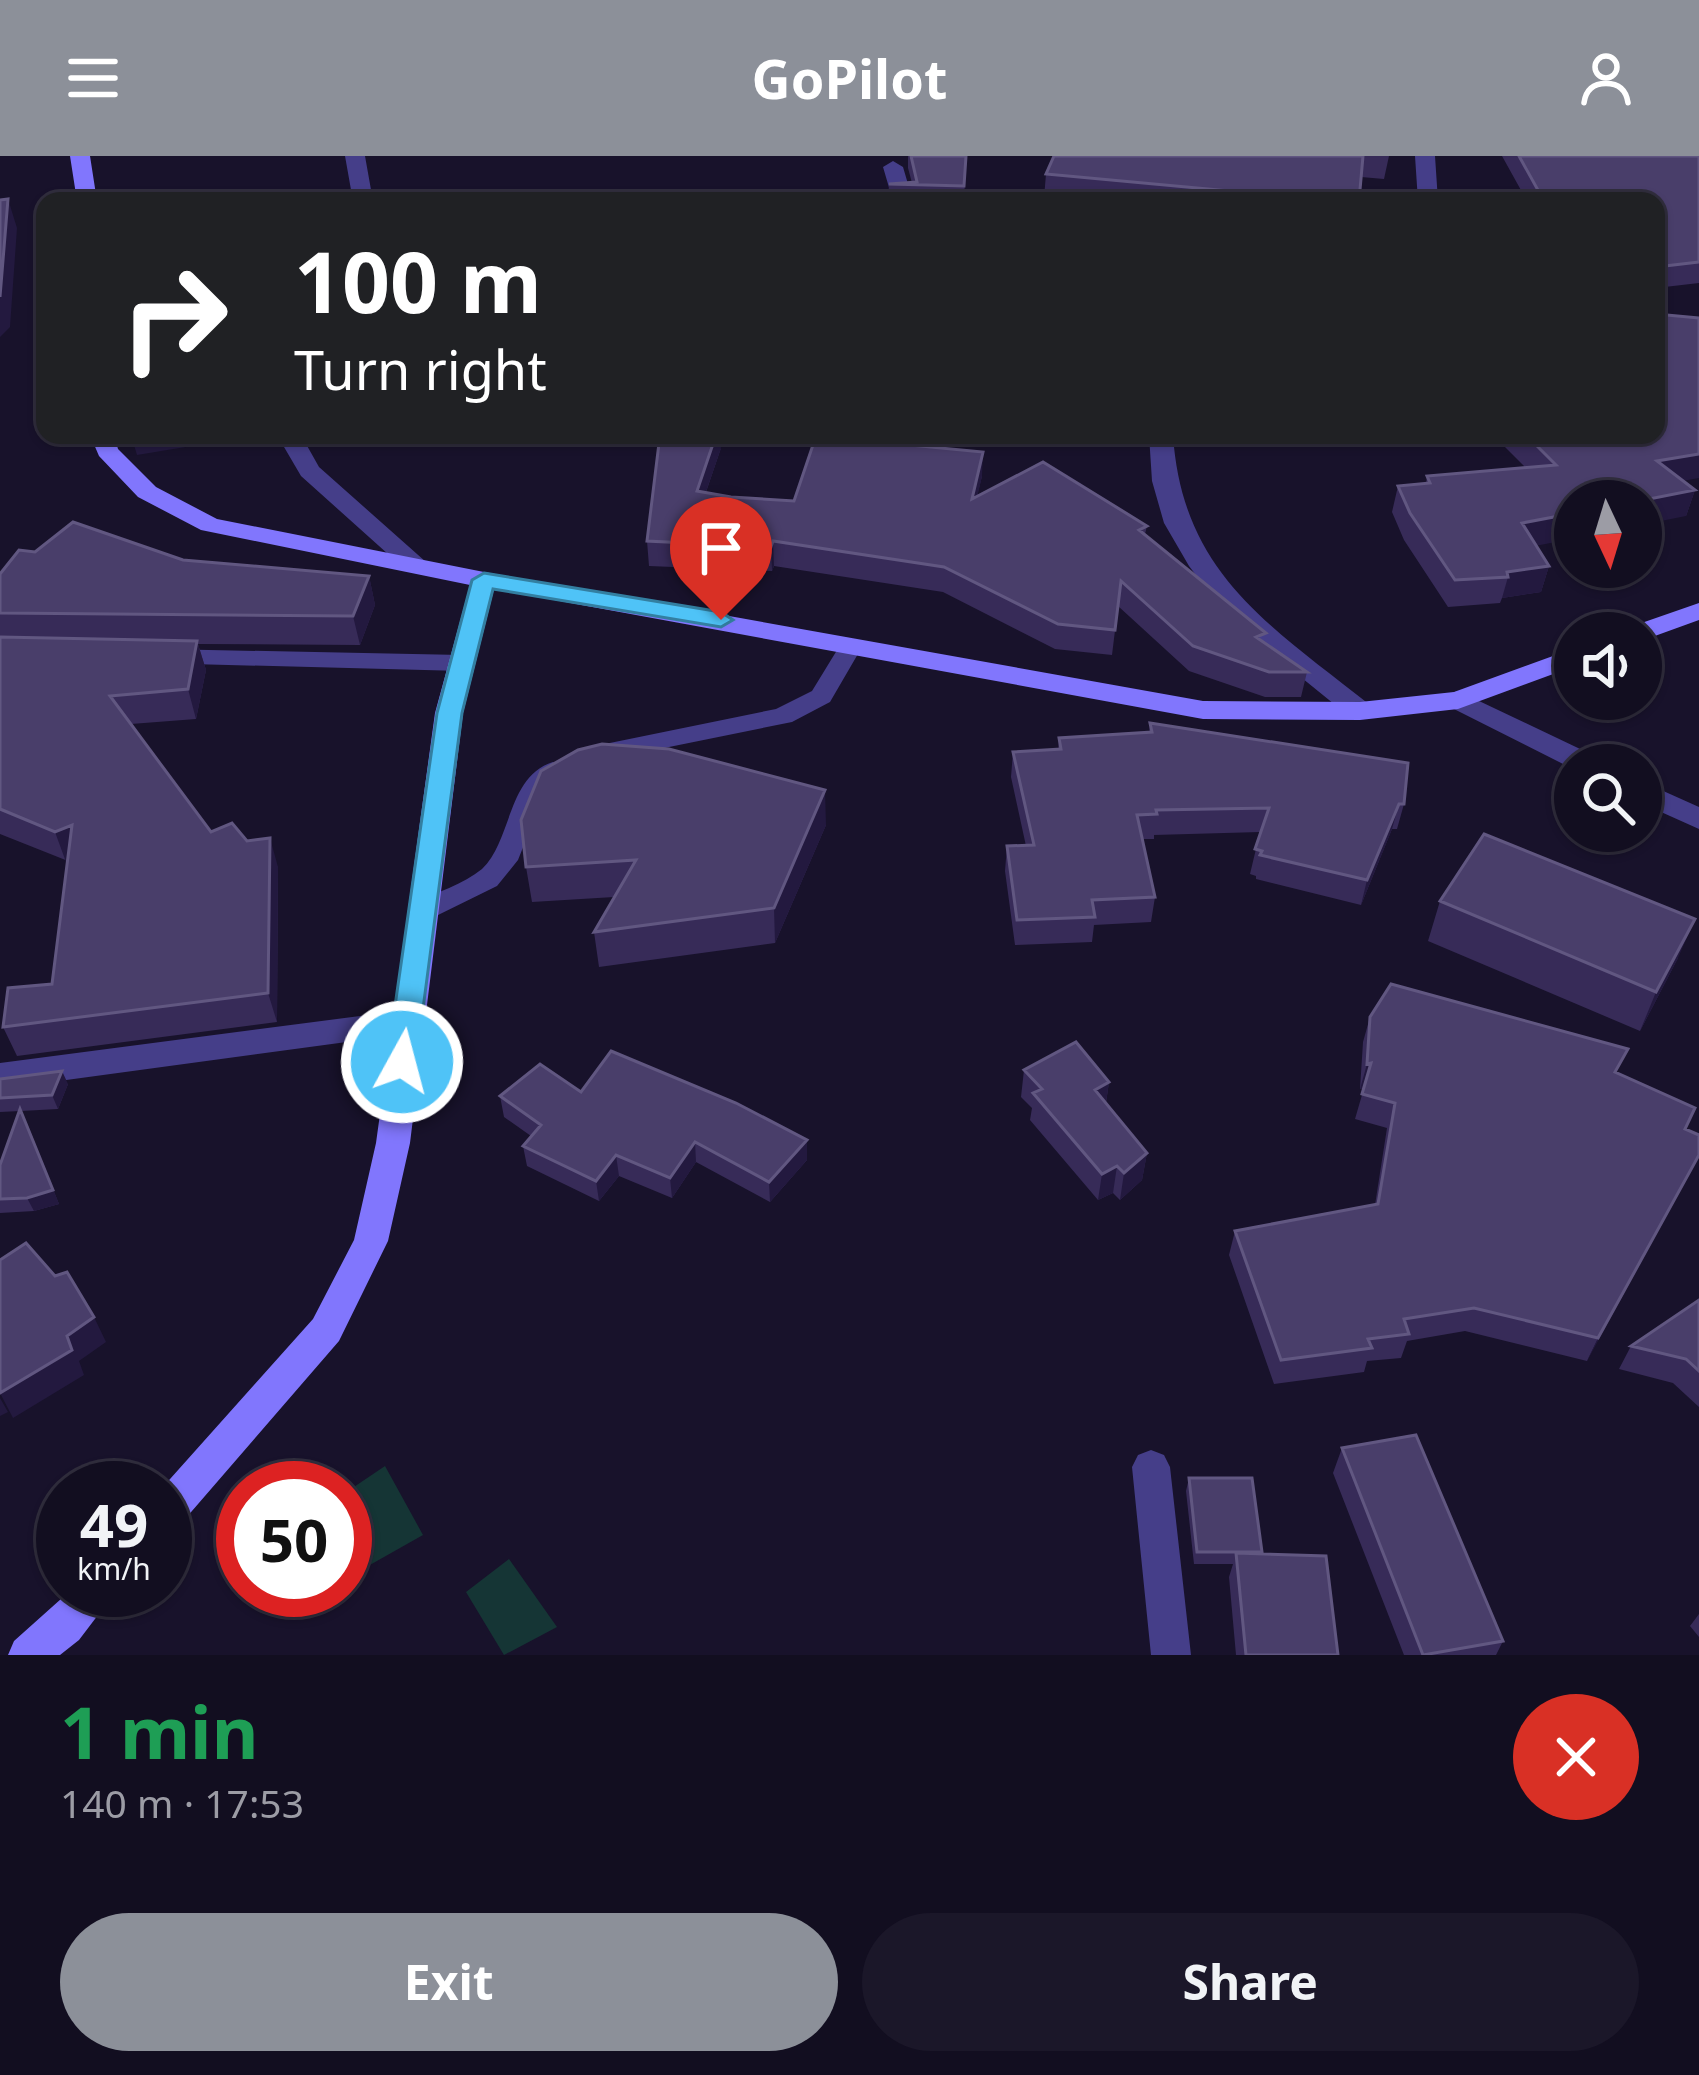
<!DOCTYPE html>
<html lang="en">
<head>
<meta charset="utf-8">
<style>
  :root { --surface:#120e20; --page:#1b1729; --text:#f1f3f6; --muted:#9c9ca5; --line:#312e3e; --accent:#8c9099 }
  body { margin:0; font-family:"Noto Sans",sans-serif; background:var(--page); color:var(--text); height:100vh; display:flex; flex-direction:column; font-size:45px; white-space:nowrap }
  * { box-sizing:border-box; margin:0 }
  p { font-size:39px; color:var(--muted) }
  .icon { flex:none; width:66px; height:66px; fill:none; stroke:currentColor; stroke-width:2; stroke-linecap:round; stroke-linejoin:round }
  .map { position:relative; height:1499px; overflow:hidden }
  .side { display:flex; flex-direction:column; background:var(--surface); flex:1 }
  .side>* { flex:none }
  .guide { position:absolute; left:36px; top:36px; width:1629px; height:252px; border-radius:24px; box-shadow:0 3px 9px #0004,0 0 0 3px var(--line); background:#202124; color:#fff; overflow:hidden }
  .needle { width:78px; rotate:176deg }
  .buttons { position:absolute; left:1554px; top:324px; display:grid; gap:24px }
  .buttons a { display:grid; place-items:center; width:108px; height:108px; border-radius:50%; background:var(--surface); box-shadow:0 3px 9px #0004,0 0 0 3px var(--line); font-size:60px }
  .speed { position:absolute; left:36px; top:1305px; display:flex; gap:24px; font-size:60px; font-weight:700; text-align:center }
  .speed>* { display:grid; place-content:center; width:156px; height:156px; border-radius:50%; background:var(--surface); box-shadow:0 3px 9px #0004,0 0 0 3px var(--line); line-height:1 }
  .speed small { font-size:30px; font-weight:400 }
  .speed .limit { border:18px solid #d22; background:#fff; color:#111 }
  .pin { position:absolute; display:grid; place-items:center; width:102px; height:102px; color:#fff; margin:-123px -51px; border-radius:50% 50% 50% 0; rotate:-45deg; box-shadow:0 0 12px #0007 }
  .pin .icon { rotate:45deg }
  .me { position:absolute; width:132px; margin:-66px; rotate:7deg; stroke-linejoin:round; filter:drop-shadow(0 0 9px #0008) }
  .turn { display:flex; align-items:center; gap:42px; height:252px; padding:0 60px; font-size:54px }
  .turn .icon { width:156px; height:156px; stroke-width:2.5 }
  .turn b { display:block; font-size:84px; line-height:102px }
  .round { display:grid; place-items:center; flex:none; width:126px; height:126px; border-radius:63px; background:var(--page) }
  .summary { display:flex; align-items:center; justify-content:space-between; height:204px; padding:0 60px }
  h1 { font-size:72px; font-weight:700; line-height:90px; color:#1e9e55 }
  .action { display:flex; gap:24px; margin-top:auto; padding:24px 60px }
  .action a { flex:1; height:138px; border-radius:72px; background:var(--accent); color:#fff; font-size:48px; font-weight:700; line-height:138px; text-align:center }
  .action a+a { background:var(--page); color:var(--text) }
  header { display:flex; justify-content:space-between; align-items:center; height:156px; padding:0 60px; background:var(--accent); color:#fff; font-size:54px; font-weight:700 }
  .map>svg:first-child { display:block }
</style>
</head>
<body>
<header><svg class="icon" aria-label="menu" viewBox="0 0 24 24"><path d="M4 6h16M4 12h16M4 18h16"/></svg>GoPilot<svg class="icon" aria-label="person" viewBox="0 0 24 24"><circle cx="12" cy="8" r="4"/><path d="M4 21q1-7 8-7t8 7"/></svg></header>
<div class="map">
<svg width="1699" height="1499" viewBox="0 0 1699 1499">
  <rect width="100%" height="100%" fill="#18122b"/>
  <path fill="#153535" d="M385 1310 423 1379 345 1423V1337Z
    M509 1403 557 1471 504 1499 466 1436Z"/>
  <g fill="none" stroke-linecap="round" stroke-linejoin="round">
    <path fill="#453e89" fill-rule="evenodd" d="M850 483 862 491 830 546 792 566 600 605 587 597 600 589 776 553 812 535 842 486Z
      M553 606 566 615 542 643 518 704 497 730 434 761H414L410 754 414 747C435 737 464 728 482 713 512 685 507 620 553 606Z"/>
    <path fill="#453e89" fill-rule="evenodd" d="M345 0H365L373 45H353Z
      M1415 0H1435L1438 45H1418Z
      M893 5 903 11 913 45H893L883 11Z
      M277 279H301L319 311 426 406 430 411 426 416H408L301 320Z
      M1149 279H1173C1182 417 1269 469 1370 549L1374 555 1370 561H1350L1281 505 1215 444 1189 410 1164 367 1152 325Z
      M162 493 462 499 475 507 462 515 153 507 149 501 153 495Z
      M1458 535 1599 602 1603 609H1575V614L1448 550 1444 544 1448 538Z
      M1641 625 1699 651V673L1641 647Z
      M406 854 417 858 422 866 417 874 406 878 0 933V907Z
      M1151 1294 1164 1299 1170 1311 1191 1499H1151L1132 1311 1138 1299Z"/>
    <path fill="#8176fd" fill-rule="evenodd" d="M70 0H90L97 45H77Z
      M90 279H114L118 293 156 331 217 363 484 416 1203 545 1360 546 1454 536 1575 492V510L1458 553 1360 564 1203 563 494 433 463 557 410 987 388 1085 339 1185 179 1370 165 1375 162 1332 313 1163 354 1084 376 987 435 557 470 429 201 374 138 341 99 300Z
      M1699 447V464L1641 485V477H1626L1630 471Z
      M71 1434H117L79 1484 60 1499H8L14 1485Z"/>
  </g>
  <path fill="#372b58" d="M908 0H966L964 45H888L889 28 912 27 908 12Z
    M1054 0H1389L1384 23 1361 21 1359 45H1078L1044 42 1046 18Z
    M1502 0H1699V127L1656 132V45H1527Z
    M1493 279H1656L1683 325 1695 334 1686 360 1575 345V382L1536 389 1549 410 1541 436 1502 442 1500 447 1448 451 1404 384 1392 356 1398 330 1426 327 1427 320 1526 312Z
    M721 292 706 336 731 341 794 345 982 320 977 340 1147 370 1145 378 1265 487 1307 516 1301 541H1265L1189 515 1118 450 1112 499 1055 493 943 436 774 410 772 415 649 410 647 385Z
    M35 396 183 404 369 420 375 449 360 489 198 488 206 514 196 563 131 568 211 676 247 685 278 711 277 866 17 900 3 871 52 828 68 705 0 678V418Z
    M1150 567 1404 648 1397 673H1392L1361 749 1256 723V720L1250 718 1260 676 1154 679V683H1142L1155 741 1151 766 1094 769 1092 786 1015 789 1005 715 1007 690H1026L1011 621 1013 596 1058 594 1059 582 1149 576Z
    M826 669 775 787 599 811 594 776 614 741 532 746 526 711Z
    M1440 745 1678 802 1640 875 1428 785Z
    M1370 861 1618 917 1685 973 1699 979 1587 1205 1465 1175 1407 1185 1401 1202 1367 1205 1364 1216 1274 1228 1229 1099 1235 1075 1375 1049 1387 972 1355 963 1364 932 1360 933 1363 886Z
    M1024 914 1109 926 1106 947 1147 997 1142 1024 1120 1044 1113 1037 1098 1044 1030 964 1032 952 1021 941Z
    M0 923 68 928 58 953 21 955 59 1048 34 1055 0 1057V1009L20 955 0 956Z
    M581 936 807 1004 770 1046 696 1006 672 1042 619 1020 599 1045 527 1010 523 990 531 980 504 961 500 940Z
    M1699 1144V1251L1673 1227 1619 1213 1631 1190Z
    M1342 1292 1503 1485 1496 1499H1404L1333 1317Z
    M1189 1322 1262 1396V1398L1338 1499H1236L1229 1421 1233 1408H1194L1186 1335Z
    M1699 1458V1481L1690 1470Z"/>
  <path fill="#23193f" d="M8 43 17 72 10 171 0 181V141Z
    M131 279H252V280L137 299Z
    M716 279H720L721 292 698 359 697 335Z
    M983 296 982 320 971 368 972 343Z
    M1699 298V322L1649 331 1657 305Z
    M1695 334 1686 360 1641 369V345Z
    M1575 357V382L1515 394 1522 367Z
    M773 385 774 410 772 415 771 391Z
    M1549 410 1541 436 1502 442 1508 421 1507 416Z
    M369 420 375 449 360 489 353 460Z
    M197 485 206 514 196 563 188 533Z
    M825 634 826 669 775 787 774 752Z
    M1399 648 1392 673 1361 749 1367 724Z
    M72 669 83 698 66 706 55 676Z
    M270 682 278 711 277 866 268 837Z
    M1695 763 1678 802 1640 875 1656 836Z
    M1371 907 1364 932 1360 933 1367 908Z
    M62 915 68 928 58 953 52 939Z
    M1109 926 1105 953 1095 934Z
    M27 967 59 1048 34 1055 27 1042Z
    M807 984V1004L770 1046 769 1026Z
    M695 986 696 1006 672 1042 670 1022Z
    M1147 997 1142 1024 1120 1044 1124 1017Z
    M616 999 619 1020 599 1045 596 1025Z
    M1699 999V1001L1587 1205 1598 1182Z
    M1117 1010 1113 1037 1098 1044 1102 1018Z
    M94 1161 106 1186 79 1205 84 1219 13 1262 0 1237 67 1180Z
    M0 1242 8 1256 0 1260Z"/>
  <path fill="#493e6a" stroke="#615781" stroke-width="3" d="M911 0H966L964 30 889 28 917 26Z
    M1054 0H1363L1359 45H1227L1262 38 1046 18Z
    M1519 0H1699V106L1656 111V45H1544Z
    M8 43 0 141V44Z
    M1656 158 1699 162V298L1657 305 1695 334 1639 345H1575V357L1522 367 1549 410 1507 416 1508 421 1455 424 1410 357 1398 330 1430 327 1427 320 1556 309 1526 279H1656Z
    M660 279H716L697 335 731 341 794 345 816 280 983 296 972 343 1043 306 1147 370 1139 374 1266 477 1256 481 1307 516H1269L1193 490 1121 425 1115 474 1058 468 944 411 773 385 771 391 647 385Z
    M73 366 183 404 369 420 353 460 0 457V418L19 394 35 396Z
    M0 481 197 485 188 533 110 540 211 676 232 667 247 685 270 682 268 837 3 871 8 832 52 828 72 669 55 676 0 653Z
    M1150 567 1408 607 1404 648H1399L1367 724 1260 699 1262 695 1255 693 1269 652 1156 654 1157 658 1137 659 1155 741 1092 744 1095 761 1017 764 1007 690 1034 689 1013 596 1061 593 1059 582 1152 576Z
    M602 588 669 593 825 634 774 752 594 776 636 704 526 711 521 664 541 615 578 594Z
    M1484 678 1695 763 1656 836 1440 745Z
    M1391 828 1628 893 1615 916 1695 952 1685 973 1699 979V999L1598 1182 1474 1152 1404 1163 1409 1178 1368 1183 1372 1192 1281 1204 1235 1075 1378 1048 1395 947 1362 938 1371 907 1367 908 1370 861Z
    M1076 886 1109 926 1095 934 1147 997 1124 1017 1117 1010 1102 1018 1033 937 1042 933 1024 914Z
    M611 895 736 947 807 984 769 1026 695 986 670 1022 616 999 596 1025 523 990 541 969 500 940 540 908 581 936Z
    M62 915 52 939 0 942V923Z
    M20 953 53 1034 27 1042 0 1043V1009Z
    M26 1087 55 1120 67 1116 94 1161 67 1180 72 1194 0 1237V1104Z
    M1699 1144V1215L1686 1203 1631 1190Z
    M1416 1279 1503 1485 1423 1499 1342 1292Z
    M1189 1322H1252L1262 1396H1197Z
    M1236 1397 1326 1400 1338 1499H1246Z"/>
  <path fill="#4fc3f7" stroke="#337fa1" stroke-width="3" d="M484 417 721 456 733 464 721 471 493 433 462 557 416 906 412 914H391L387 906 437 557 472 424Z"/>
</svg>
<div class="buttons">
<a><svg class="needle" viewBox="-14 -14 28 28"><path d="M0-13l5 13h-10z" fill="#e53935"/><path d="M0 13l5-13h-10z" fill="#9c9ca5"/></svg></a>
<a><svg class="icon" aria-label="sound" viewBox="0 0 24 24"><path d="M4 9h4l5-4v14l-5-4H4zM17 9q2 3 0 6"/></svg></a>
<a><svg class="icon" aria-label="search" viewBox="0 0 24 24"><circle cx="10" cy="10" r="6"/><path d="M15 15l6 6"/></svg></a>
</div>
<div class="speed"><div>49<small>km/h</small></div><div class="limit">50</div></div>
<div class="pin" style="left:721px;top:464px;background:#d93025"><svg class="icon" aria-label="arrive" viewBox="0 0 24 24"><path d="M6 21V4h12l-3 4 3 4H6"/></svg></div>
<svg class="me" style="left:402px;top:906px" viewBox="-20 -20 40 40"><circle r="17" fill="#4fc3f7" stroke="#fff" stroke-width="3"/><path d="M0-11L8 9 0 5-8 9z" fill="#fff"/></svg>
<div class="guide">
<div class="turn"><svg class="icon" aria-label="right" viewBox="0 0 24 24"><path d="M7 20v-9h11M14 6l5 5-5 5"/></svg><div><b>100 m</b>Turn right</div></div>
</div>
</div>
<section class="side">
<div class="summary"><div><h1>1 min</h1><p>140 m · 17:53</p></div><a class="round" style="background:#d93025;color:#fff"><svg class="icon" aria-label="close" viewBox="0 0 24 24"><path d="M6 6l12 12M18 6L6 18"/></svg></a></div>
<div class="action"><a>Exit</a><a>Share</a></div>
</section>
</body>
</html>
